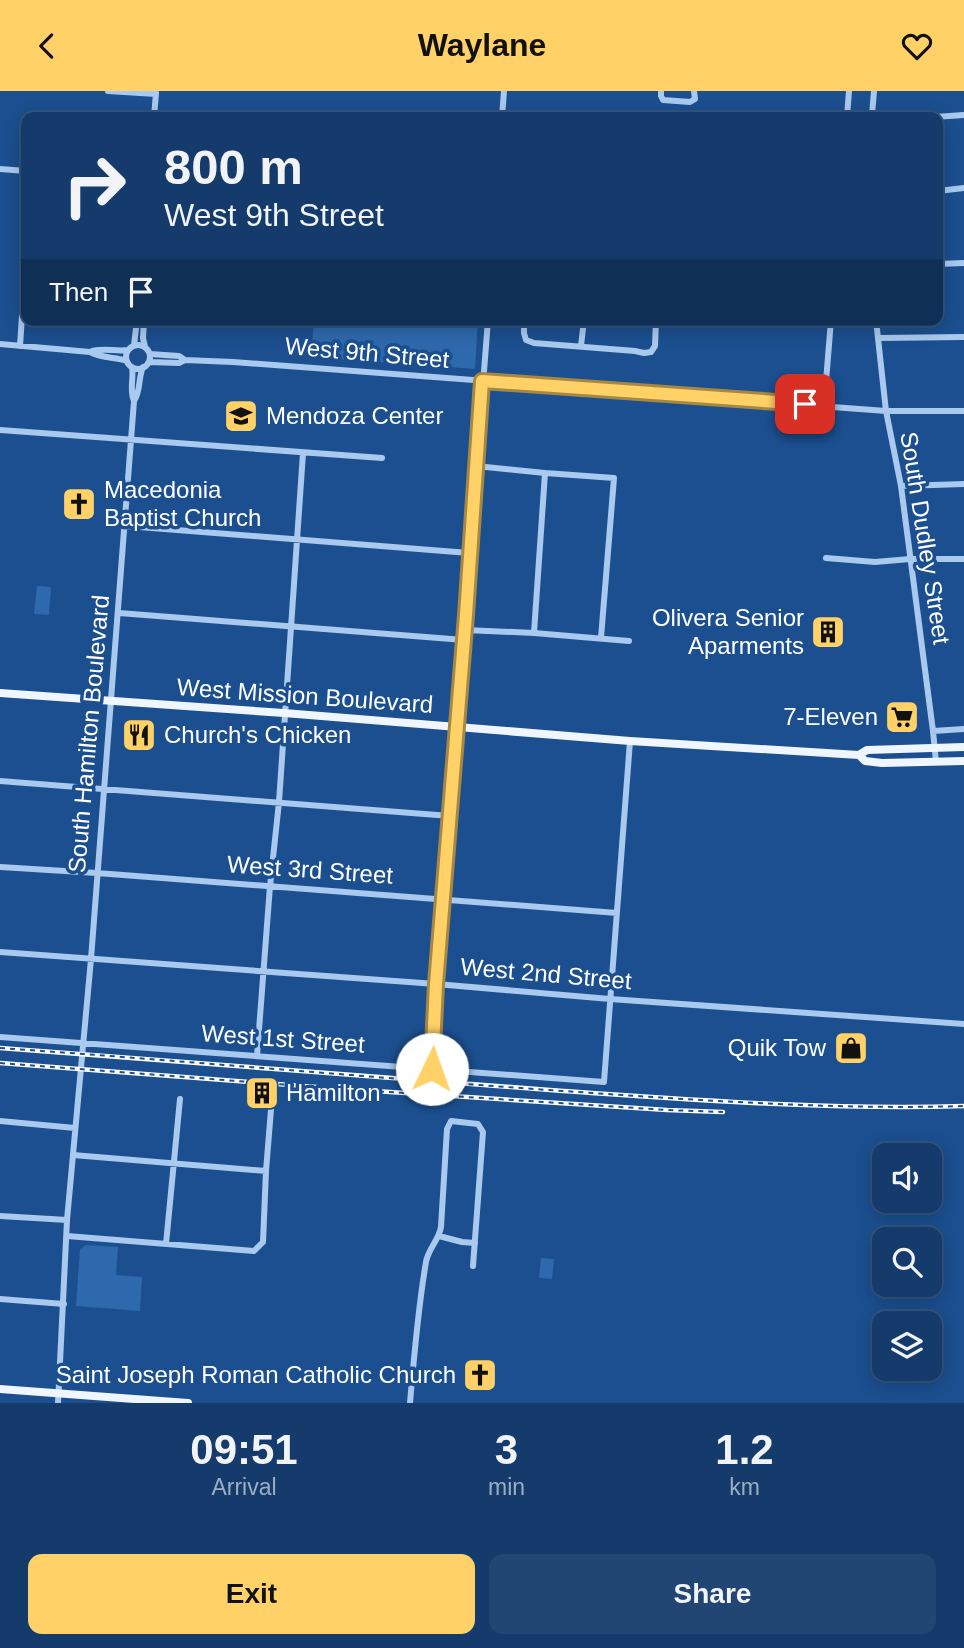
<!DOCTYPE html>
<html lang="en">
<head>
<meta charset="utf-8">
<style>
  :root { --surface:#143b6b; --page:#214673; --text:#f1f3f6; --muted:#9dadc1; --line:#33557e; --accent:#ffd166 }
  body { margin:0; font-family:Helvetica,sans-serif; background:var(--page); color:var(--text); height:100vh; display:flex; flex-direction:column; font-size:26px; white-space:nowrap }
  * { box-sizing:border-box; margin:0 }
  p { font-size:23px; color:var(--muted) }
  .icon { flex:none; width:38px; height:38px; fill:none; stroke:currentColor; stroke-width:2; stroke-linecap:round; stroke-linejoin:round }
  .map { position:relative; height:1312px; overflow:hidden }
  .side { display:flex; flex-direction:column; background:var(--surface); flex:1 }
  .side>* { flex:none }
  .guide { position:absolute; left:21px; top:21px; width:922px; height:214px; border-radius:14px; box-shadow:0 4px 18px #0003,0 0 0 2px var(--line); background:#143b6b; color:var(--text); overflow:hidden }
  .buttons { position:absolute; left:872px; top:1052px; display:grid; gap:14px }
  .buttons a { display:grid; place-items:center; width:70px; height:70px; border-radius:14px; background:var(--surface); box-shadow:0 4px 18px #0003,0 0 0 2px var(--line); font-size:35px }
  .pin { position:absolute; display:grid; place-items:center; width:60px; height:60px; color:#fff; margin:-30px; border-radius:14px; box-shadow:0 4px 10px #0006 }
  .me { position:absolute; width:77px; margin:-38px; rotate:3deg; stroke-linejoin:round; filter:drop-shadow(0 0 5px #0008) }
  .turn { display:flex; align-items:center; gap:24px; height:147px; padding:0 28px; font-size:32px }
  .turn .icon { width:91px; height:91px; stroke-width:2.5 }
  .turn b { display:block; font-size:49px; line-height:60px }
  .then { display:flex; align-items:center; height:66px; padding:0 28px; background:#0003; gap:14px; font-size:26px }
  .eta { display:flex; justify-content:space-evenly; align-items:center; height:119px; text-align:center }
  .eta b { font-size:42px; font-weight:700; line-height:49px }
  .primary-button { display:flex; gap:14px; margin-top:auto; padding:14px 28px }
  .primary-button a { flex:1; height:80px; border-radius:14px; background:var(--accent); color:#111; font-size:28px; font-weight:700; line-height:80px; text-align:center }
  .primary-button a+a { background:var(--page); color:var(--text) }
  header { display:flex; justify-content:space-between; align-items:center; height:91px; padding:0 28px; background:var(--accent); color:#111; font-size:32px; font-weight:700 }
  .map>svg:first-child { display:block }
</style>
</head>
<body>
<header><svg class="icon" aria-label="back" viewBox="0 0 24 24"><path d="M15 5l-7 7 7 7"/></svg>Waylane<svg class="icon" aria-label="heart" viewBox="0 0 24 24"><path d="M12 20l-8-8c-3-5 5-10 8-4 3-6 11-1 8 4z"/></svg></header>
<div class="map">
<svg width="964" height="1312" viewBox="0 0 964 1312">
  <rect width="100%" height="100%" fill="#1b4f8f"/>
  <path fill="#2e69ad" d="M314 229H478L475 278 311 266Z
    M37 495 51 496 49 524 34 523Z
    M86 1154 118 1156 116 1184 142 1186 140 1220 76 1215 80 1158Z
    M541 1167 554 1168 552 1188 539 1187Z"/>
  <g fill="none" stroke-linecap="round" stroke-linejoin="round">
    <path stroke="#a9c9ee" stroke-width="6" d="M108 0 156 3
      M661 0V5L663 9 690 11 695 8 694 0
      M872 22 925 26
      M872 24 874 0
      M154 26 156 2
      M502 26 504 0
      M847 26 849 0
      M935 26 964 24
      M0 78 26 80
      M938 100 964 97
      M938 173 964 172
      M144 229 143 247 145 256
      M508 229 524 231
      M524 229V242L526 249 534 252 635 260 644 262 651 261 655 255 656 229
      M876 229 886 320 901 395 933 640 936 671
      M879 247 964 246
      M0 253 90 261C99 267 116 266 127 270
      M134 254 137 229
      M126 266a12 12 0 1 1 24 0a12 12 0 1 1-24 0Z
      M20 255 26 163
      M581 255 584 229
      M90 261C101 256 116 261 128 259
      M150 263 179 265 185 269
      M149 271 179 272 185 269 233 271 886 320H964
      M132 276C134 288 129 299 134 310
      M824 315 831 229
      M0 339 382 367
      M476 375 545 382 614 387 601 547
      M901 395 964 393
      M126 435 469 462
      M826 467 875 471 910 468H964
      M119 522 464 549
      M465 539 534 542 629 550
      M534 542 545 382
      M933 640 964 638
      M0 690 450 725
      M0 776 97 782 617 822
      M0 861 436 893 610 908 964 933
      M0 946 604 991 630 650
      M257 965 270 795 279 711 303 362
      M432 978 436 893 488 229
      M0 1030 75 1037
      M73 1064 266 1080
      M0 1125 67 1129
      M67 1145 254 1160 263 1151 266 1080 272 1006
      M439 1145 462 1151 475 1152
      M166 1153 180 1008
      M0 1208 64 1213
      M58 1312 67 1129 91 868 134 310C141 300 138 287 143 276
      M410 1312C414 1265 418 1217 426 1171 428 1158 439 1149 441 1136L447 1038 451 1030 478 1033 483 1041 473 1175"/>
    <path stroke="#f0f6ff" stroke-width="8" d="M0 602 284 622 630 650 859 664 867 659 964 656
      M859 664 865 670 882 672 964 670
      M0 1298 188 1312"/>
    <g stroke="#fff" stroke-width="4.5">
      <path id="rail" d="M0 957C188 970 375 987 563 1000 697 1009 830 1019 964 1015
        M0 972 343 998 667 1019 723 1021"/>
    </g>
    <use href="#rail" stroke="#1b4f8f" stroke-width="2" stroke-dasharray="5" stroke-linecap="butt"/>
  </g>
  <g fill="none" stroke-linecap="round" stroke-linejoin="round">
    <g stroke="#a68842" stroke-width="18">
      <path id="route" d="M432 978 436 893 466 524 482 290 805 313"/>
    </g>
    <use href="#route" stroke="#ffd166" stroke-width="12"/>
  </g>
  <defs>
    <g id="school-square" transform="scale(1.75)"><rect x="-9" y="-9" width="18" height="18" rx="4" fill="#ffd166" stroke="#1b4f8f"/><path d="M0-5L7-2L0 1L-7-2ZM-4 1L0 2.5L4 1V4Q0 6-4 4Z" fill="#111"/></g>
    <g id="church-square" transform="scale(1.75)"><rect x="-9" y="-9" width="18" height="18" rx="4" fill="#ffd166" stroke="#1b4f8f"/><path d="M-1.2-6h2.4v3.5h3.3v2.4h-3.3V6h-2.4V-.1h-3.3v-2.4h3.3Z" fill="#111"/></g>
    <g id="building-square" transform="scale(1.75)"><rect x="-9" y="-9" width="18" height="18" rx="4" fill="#ffd166" stroke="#1b4f8f"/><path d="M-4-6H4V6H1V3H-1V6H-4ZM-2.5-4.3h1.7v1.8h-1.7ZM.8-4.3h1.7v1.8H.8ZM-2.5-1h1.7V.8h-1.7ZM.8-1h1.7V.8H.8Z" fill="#111"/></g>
    <g id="supermarket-square" transform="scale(1.75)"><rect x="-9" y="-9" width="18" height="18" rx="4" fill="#ffd166" stroke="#1b4f8f"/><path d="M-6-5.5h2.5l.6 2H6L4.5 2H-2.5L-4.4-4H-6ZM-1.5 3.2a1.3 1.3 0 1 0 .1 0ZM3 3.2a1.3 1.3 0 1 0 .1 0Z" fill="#111"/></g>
    <g id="restaurant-square" transform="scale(1.75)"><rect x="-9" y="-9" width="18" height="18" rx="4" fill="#ffd166" stroke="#1b4f8f"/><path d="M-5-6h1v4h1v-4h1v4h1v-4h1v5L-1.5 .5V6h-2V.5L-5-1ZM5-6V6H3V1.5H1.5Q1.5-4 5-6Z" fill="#111"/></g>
    <g id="shop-square" transform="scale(1.75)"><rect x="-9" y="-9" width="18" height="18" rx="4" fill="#ffd166" stroke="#1b4f8f"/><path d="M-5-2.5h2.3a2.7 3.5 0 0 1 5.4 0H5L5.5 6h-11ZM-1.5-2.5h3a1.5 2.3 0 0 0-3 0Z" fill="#111"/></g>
  </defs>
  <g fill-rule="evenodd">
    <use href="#school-square" x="241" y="325"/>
    <use href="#church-square" x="79" y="413"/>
    <use href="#building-square" x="828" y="541"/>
    <use href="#supermarket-square" x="902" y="626"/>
    <use href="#restaurant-square" x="139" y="644"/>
    <use href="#shop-square" x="851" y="957"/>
    <use href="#building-square" x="262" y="1002"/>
    <use href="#church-square" x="480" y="1284"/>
  </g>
  <g text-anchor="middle" stroke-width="7" stroke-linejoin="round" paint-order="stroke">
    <g font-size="24" fill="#fff" stroke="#1b4f8f">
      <text transform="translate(367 262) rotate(5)" y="8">West 9th Street</text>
      <text transform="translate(925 447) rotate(81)" y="8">South Dudley Street</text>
      <text transform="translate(305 605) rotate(4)" y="8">West Mission Boulevard</text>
      <text transform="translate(89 643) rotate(-85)" y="8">South Hamilton Boulevard</text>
      <text transform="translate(310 779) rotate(4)" y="8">West 3rd Street</text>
      <text transform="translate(546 883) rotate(5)" y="8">West 2nd Street</text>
      <text transform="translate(283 948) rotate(4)" y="8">West 1st Street</text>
    </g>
    <g font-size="24" fill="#fff" stroke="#1b4f8f" text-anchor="start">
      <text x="266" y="333">Mendoza Center</text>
      <text x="104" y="407">Macedonia<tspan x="104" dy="28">Baptist Church</tspan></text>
      <text x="804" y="535" text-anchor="end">Olivera Senior<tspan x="804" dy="28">Aparments</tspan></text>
      <text x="878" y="634" text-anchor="end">7-Eleven</text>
      <text x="164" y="652">Church's Chicken</text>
      <text x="826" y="965" text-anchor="end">Quik Tow</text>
      <text x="286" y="1010">Hamilton</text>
      <text x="456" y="1292" text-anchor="end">Saint Joseph Roman Catholic Church</text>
    </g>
  </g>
</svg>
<div class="buttons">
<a><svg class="icon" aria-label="sound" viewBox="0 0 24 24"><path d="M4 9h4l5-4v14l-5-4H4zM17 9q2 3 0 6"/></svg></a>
<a><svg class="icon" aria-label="search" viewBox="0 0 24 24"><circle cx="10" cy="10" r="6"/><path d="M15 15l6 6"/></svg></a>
<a><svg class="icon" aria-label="layers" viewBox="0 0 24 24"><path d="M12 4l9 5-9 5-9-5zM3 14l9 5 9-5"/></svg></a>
</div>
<div class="pin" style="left:805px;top:313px;background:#d93025"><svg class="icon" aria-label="arrive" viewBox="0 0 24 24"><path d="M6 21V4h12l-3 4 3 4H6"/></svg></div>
<svg class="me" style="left:432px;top:978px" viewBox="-20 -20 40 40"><circle r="19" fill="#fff"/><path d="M0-13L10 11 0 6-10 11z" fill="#ffd166"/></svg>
<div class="guide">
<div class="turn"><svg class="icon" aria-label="right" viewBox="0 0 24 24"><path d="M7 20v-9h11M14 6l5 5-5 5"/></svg><div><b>800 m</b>West 9th Street</div></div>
<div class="then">Then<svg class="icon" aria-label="arrive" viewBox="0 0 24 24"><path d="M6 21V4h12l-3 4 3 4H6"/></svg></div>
</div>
</div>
<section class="side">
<div class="eta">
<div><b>09:51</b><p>Arrival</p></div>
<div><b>3</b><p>min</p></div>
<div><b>1.2</b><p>km</p></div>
</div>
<div class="primary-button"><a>Exit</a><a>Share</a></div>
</section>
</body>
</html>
